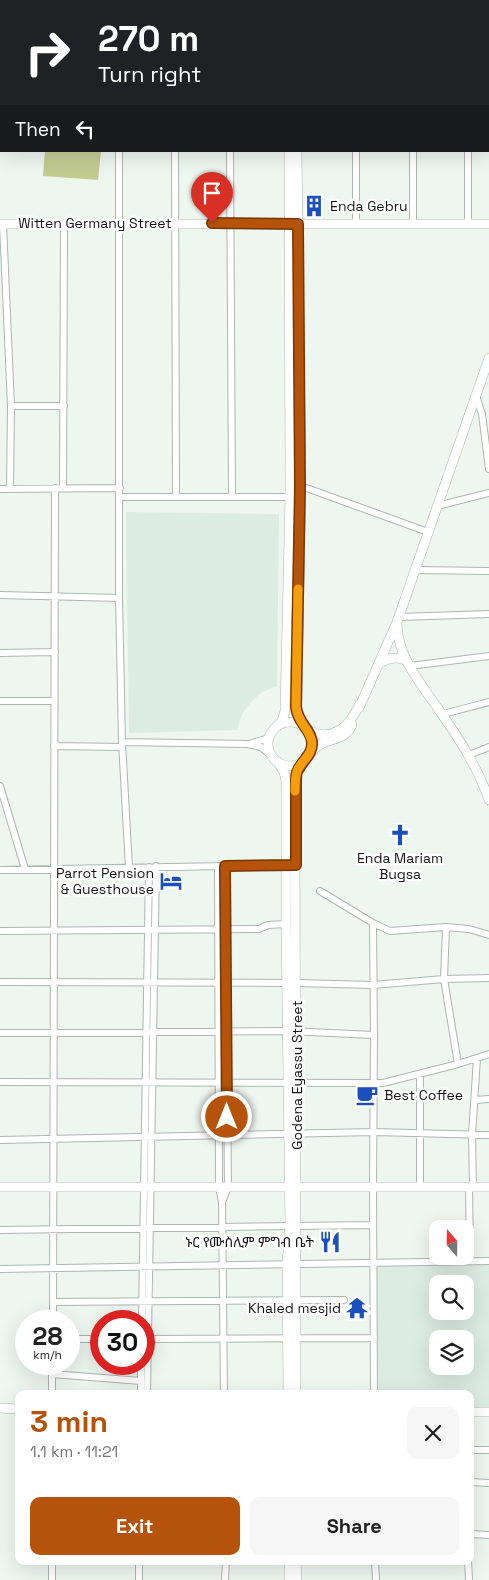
<!DOCTYPE html>
<html lang="en">
<head>
<meta charset="utf-8">
<style>
  :root { --surface:#fff; --page:#f6f6f6; --text:#222; --muted:#767676; --accent:#b45309 }
  body { margin:0; font-family:"Space Grotesk","Noto Sans Ethiopic",sans-serif; background:var(--page); color:var(--text); height:100vh; display:flex; flex-direction:column; font-size:19px; white-space:nowrap }
  * { box-sizing:border-box; margin:0 }
  p { font-size:16px; color:var(--muted) }
  .icon { flex:none; width:28px; height:28px; fill:none; stroke:currentColor; stroke-width:2; stroke-linecap:round; stroke-linejoin:round }
  .map { position:relative; flex:1; overflow:hidden }
  .details { position:absolute; left:15px; top:1390px; width:459px; height:175px; display:flex; flex-direction:column; background:var(--surface); border-radius:10px; box-shadow:0 5px 20px #0002 }
  .details>* { flex:none }
  .guide { position:absolute; left:0px; top:0px; width:490px; height:152px; box-shadow:0 5px 20px #0002; background:#202124; color:#fff; overflow:hidden }
  .needle { width:32px; rotate:340deg }
  .tools { position:absolute; left:429px; top:1220px; display:grid; gap:10px }
  .tools a { display:grid; place-items:center; width:45px; height:45px; border-radius:10px; background:var(--surface); box-shadow:0 5px 20px #0002; font-size:25px }
  .speed { position:absolute; left:15px; top:1310px; display:flex; gap:10px; font-size:25px; font-weight:700; text-align:center }
  .speed>* { display:grid; place-content:center; width:65px; height:65px; border-radius:50%; background:var(--surface); box-shadow:0 5px 20px #0002; line-height:1 }
  .speed small { font-size:12px; font-weight:400 }
  .speed .limit { border:8px solid #d22; background:#fff; color:#111 }
  .pin { position:absolute; display:grid; place-items:center; width:42px; height:42px; color:#fff; margin:-51px -21px; border-radius:50% 50% 50% 0; rotate:-45deg; box-shadow:0 0 5px #0007 }
  .pin .icon { rotate:45deg }
  .me { position:absolute; width:55px; margin:-28px; rotate:0deg; stroke-linejoin:round; filter:drop-shadow(0 0 4px #0008) }
  .turn { display:flex; align-items:center; gap:18px; height:105px; padding:0 15px; font-size:22px }
  .turn .icon { width:65px; height:65px; stroke-width:2.5 }
  .turn b { display:block; font-size:35px; line-height:42px }
  .then { display:flex; align-items:center; height:48px; padding:0 15px; background:#0003; gap:10px; font-size:19px }
  .round { display:grid; place-items:center; flex:none; width:52px; height:52px; border-radius:10px; background:var(--page) }
  .head { display:flex; align-items:center; justify-content:space-between; height:85px; padding:0 15px }
  h1 { font-size:30px; font-weight:700; line-height:38px; color:var(--accent) }
  .button { display:flex; gap:10px; margin-top:auto; padding:10px 15px }
  .button a { flex:1; height:58px; border-radius:10px; background:var(--accent); color:#fff; font-size:20px; font-weight:700; line-height:58px; text-align:center }
  .button a+a { background:var(--page); color:var(--text) }
  .map>svg:first-child { display:block }
</style>
</head>
<body>
<div class="map">
<svg width="489" height="1580" viewBox="0 0 489 1580">
  <rect width="100%" height="100%" fill="#eef6f0"/>
  <path fill="#dcece2" fill-rule="evenodd" d="M126 512 279 514 277 686 262 692 251 702 242 714 237 730 129 733Z
    M489 1264V1409H470V1394H377L376 1265ZM438 1284H465V1311H438ZM438 1339H465V1366H438Z"/>
  <path fill="#c2cc91" d="M45 151H101L98 180 43 176Z"/>
  <g fill="none" stroke-linecap="round" stroke-linejoin="round">
    <g stroke="#aeb6b1" stroke-width="8">
      <path id="street" d="M6 0V1
        M63 0V1
        M119 0V1
        M174 0V1
        M229 0V1
        M411 0V1
        M466 0V1
        M356 1V0
        M0 39H1
        M0 76H1
        M119 151V598L122 742 129 868
        M175 151 176 497
        M230 151 232 497
        M356 151V224
        M413 151V224
        M468 151V225
        M3 224 11 406 10 489
        M476 396 482 414 489 469
        M11 406H64
        M301 486 428 532
        M63 488 64 223
        M0 489 120 488
        M120 497H290
        M437 506 489 493
        M415 570 489 571
        M0 595 119 598
        M399 617 489 614
        M0 653 55 652
        M410 666 489 656
        M0 701H54
        M443 714 489 702
        M122 742 248 744 261 747 274 758
        M252 743 266 739 272 733
        M54 746 122 747
        M469 755 489 747
        M0 786 25 869
        M0 870 289 865
        M320 891 373 923 390 931 446 927 469 929 489 935
        M373 923 374 1035 373 1187 374 1394
        M446 927 444 979 458 1064
        M0 931 259 929 268 925 286 924
        M0 982 296 983 373 985 444 979 489 978
        M0 1033 288 1031 374 1035
        M0 1082 383 1083 458 1064 489 1054
        M475 1100 489 1099
        M0 1140 374 1132 489 1135
        M469 1186 470 1261
        M420 1187V1074
        M473 1187 472 1135 477 1058
        M222 1202 228 1187 225 866H218L219 1187 222 1202 224 1394
        M0 1230 373 1225
        M0 1269 489 1261
        M53 1302 344 1300
        M53 1321 55 488
        M142 1321 149 867
        M69 1339H101
        M145 1339 374 1338
        M52 1374 141 1381
        M52 1394V1364
        M141 1394V1364
        M147 1394 156 866
        M470 1450H489
        M470 1482 489 1483
        M470 1534 489 1535
        M375 1561 376 1580
        M468 1561 469 1580
        M52 1580V1561
        M139 1580V1561
        M225 1580 226 1561"/>
    </g>
    <g stroke="#aeb6b1" stroke-width="10">
      <path id="secondary" d="M288 0V1
        M296 0V1
        M297 151 301 486 297 712C303 734 325 742 344 727 351 721 356 712 360 704
        M0 224H489
        M397 625C398 659 423 686 441 713 460 740 478 768 489 800
        M380 663C389 658 397 656 407 661
        M359 708 397 622 489 358
        M268 744a22 22 0 1 1 44 0a22 22 0 1 1-44 0Z
        M274 729 282 721 285 711 290 497 289 151
        M309 755C312 751 316 747 321 744 333 738 346 739 352 725
        M277 761 284 772 286 781V924L290 1226 287 1264 288 1394
        M0 1187H489
        M296 1394 295 786 297 772 306 759
        M0 1408 19 1409
        M470 1412H489
        M289 1561V1580
        M296 1561 297 1580"/>
    </g>
    <use href="#street" stroke="#fff" stroke-width="6"/>
    <use href="#secondary" stroke="#fff" stroke-width="9"/>
  </g>
  <g fill="none" stroke-linecap="round" stroke-linejoin="round">
    <g stroke="#753606" stroke-width="12">
      <path id="route" d="M212 223 298 224 300 486 296 707C298 724 311 729 312 742 313 754 303 760 298 770 296 773 296 777 296 781V865L225 866 227 1117"/>
    </g>
    <use href="#route" stroke="#b45309" stroke-width="9"/>
    <path stroke="#f59e0b" stroke-width="9" d="M295 791C295 785 295 778 297 771 301 761 312 756 312 743 311 730 298 724 296 707L298 589"/>
  </g>
  <defs>
    <g id="building-bare" transform="scale(1.725)"><path d="M-4-6H4V6H1V3H-1V6H-4ZM-2.5-4.3h1.7v1.8h-1.7ZM.8-4.3h1.7v1.8H.8ZM-2.5-1h1.7V.8h-1.7ZM.8-1h1.7V.8H.8Z" fill="#1a4fbc" stroke="#fff" stroke-width="2.5" paint-order="stroke"/></g>
    <g id="church-bare" transform="scale(1.725)"><path d="M-1.2-6h2.4v3.5h3.3v2.4h-3.3V6h-2.4V-.1h-3.3v-2.4h3.3Z" fill="#1a4fbc" stroke="#fff" stroke-width="2.5" paint-order="stroke"/></g>
    <g id="hotel-bare" transform="scale(1.725)"><path d="M-6-4.5h1.5V1H6V5H4.5V3h-9V5H-6ZM-4 0a1.8 1.8 0 1 1 3.6 0ZM.5 0V-2.5h3Q6-2.5 6 0Z" fill="#1a4fbc" stroke="#fff" stroke-width="2.5" paint-order="stroke"/></g>
    <g id="cafe-bare" transform="scale(1.725)"><path d="M-5.5-4.5H6V0H3Q3 3.5 0 3.5H-2.5Q-5.5 3.5-5.5 0ZM3-3.2v2h1.7v-2ZM-6 4.5H4V6H-6Z" fill="#1a4fbc" stroke="#fff" stroke-width="2.5" paint-order="stroke"/></g>
    <g id="restaurant-bare" transform="scale(1.725)"><path d="M-5-6h1v4h1v-4h1v4h1v-4h1v5L-1.5 .5V6h-2V.5L-5-1ZM5-6V6H3V1.5H1.5Q1.5-4 5-6Z" fill="#1a4fbc" stroke="#fff" stroke-width="2.5" paint-order="stroke"/></g>
    <g id="temple-bare" transform="scale(1.725)"><path d="M0-6L5-2H3V0L6.5 2.5H4V6H1.5V3h-3V6H-4V2.5H-6.5L-3 0V-2H-5Z" fill="#1a4fbc" stroke="#fff" stroke-width="2.5" paint-order="stroke"/></g>
  </defs>
  <g fill-rule="evenodd">
    <use href="#building-bare" x="314" y="206"/>
    <use href="#church-bare" x="400" y="835"/>
    <use href="#hotel-bare" x="171" y="881"/>
    <use href="#cafe-bare" x="367" y="1095"/>
    <use href="#restaurant-bare" x="330" y="1242"/>
    <use href="#temple-bare" x="357" y="1308"/>
  </g>
  <g text-anchor="middle" stroke-width="5" stroke-linejoin="round" paint-order="stroke">
    <g font-size="14" fill="#131514" stroke="#fff" text-anchor="end">
      <text x="330" y="211" text-anchor="start">Enda Gebru</text>
      <text x="400" y="863" text-anchor="middle">Enda Mariam<tspan x="400" dy="16">Bugsa</tspan></text>
      <text x="154" y="878">Parrot Pension<tspan x="154" dy="16">&amp; Guesthouse</tspan></text>
      <text x="384" y="1100" text-anchor="start">Best Coffee</text>
      <text x="314" y="1247">ኑር የሙስሊም ምግብ ቤት</text>
      <text x="341" y="1313">Khaled mesjid</text>
    </g>
    <g font-size="14" fill="#131514" stroke="#fff">
      <text x="95" y="228">Witten Germany Street</text>
      <text transform="translate(297 1075) rotate(-90)" y="5">Godena Eyassu Street</text>
    </g>
  </g>
</svg>
<div class="tools">
<a><svg class="needle" viewBox="-14 -14 28 28"><path d="M0-13l5 13h-10z" fill="#e53935"/><path d="M0 13l5-13h-10z" fill="#767676"/></svg></a>
<a><svg class="icon" aria-label="search" viewBox="0 0 24 24"><circle cx="10" cy="10" r="6"/><path d="M15 15l6 6"/></svg></a>
<a><svg class="icon" aria-label="layers" viewBox="0 0 24 24"><path d="M12 4l9 5-9 5-9-5zM3 14l9 5 9-5"/></svg></a>
</div>
<div class="speed"><div>28<small>km/h</small></div><div class="limit">30</div></div>
<div class="pin" style="left:212px;top:223px;background:#d93025"><svg class="icon" aria-label="arrive" viewBox="0 0 24 24"><path d="M6 21V4h12l-3 4 3 4H6"/></svg></div>
<svg class="me" style="left:227px;top:1117px" viewBox="-20 -20 40 40"><circle r="17" fill="#b45309" stroke="#fff" stroke-width="3"/><path d="M0-11L8 9 0 5-8 9z" fill="#fff"/></svg>
<div class="guide">
<div class="turn"><svg class="icon" aria-label="right" viewBox="0 0 24 24"><path d="M7 20v-9h11M14 6l5 5-5 5"/></svg><div><b>270 m</b>Turn right</div></div>
<div class="then">Then<svg class="icon" aria-label="left" viewBox="0 0 24 24"><path d="M17 20v-9H6M10 6l-5 5 5 5"/></svg></div>
</div>
<section class="details">
<div class="head"><div><h1>3 min</h1><p>1.1 km · 11:21</p></div><a class="round"><svg class="icon" aria-label="close" viewBox="0 0 24 24"><path d="M6 6l12 12M18 6L6 18"/></svg></a></div>
<div class="button"><a>Exit</a><a>Share</a></div>
</section>
</div>
</body>
</html>
